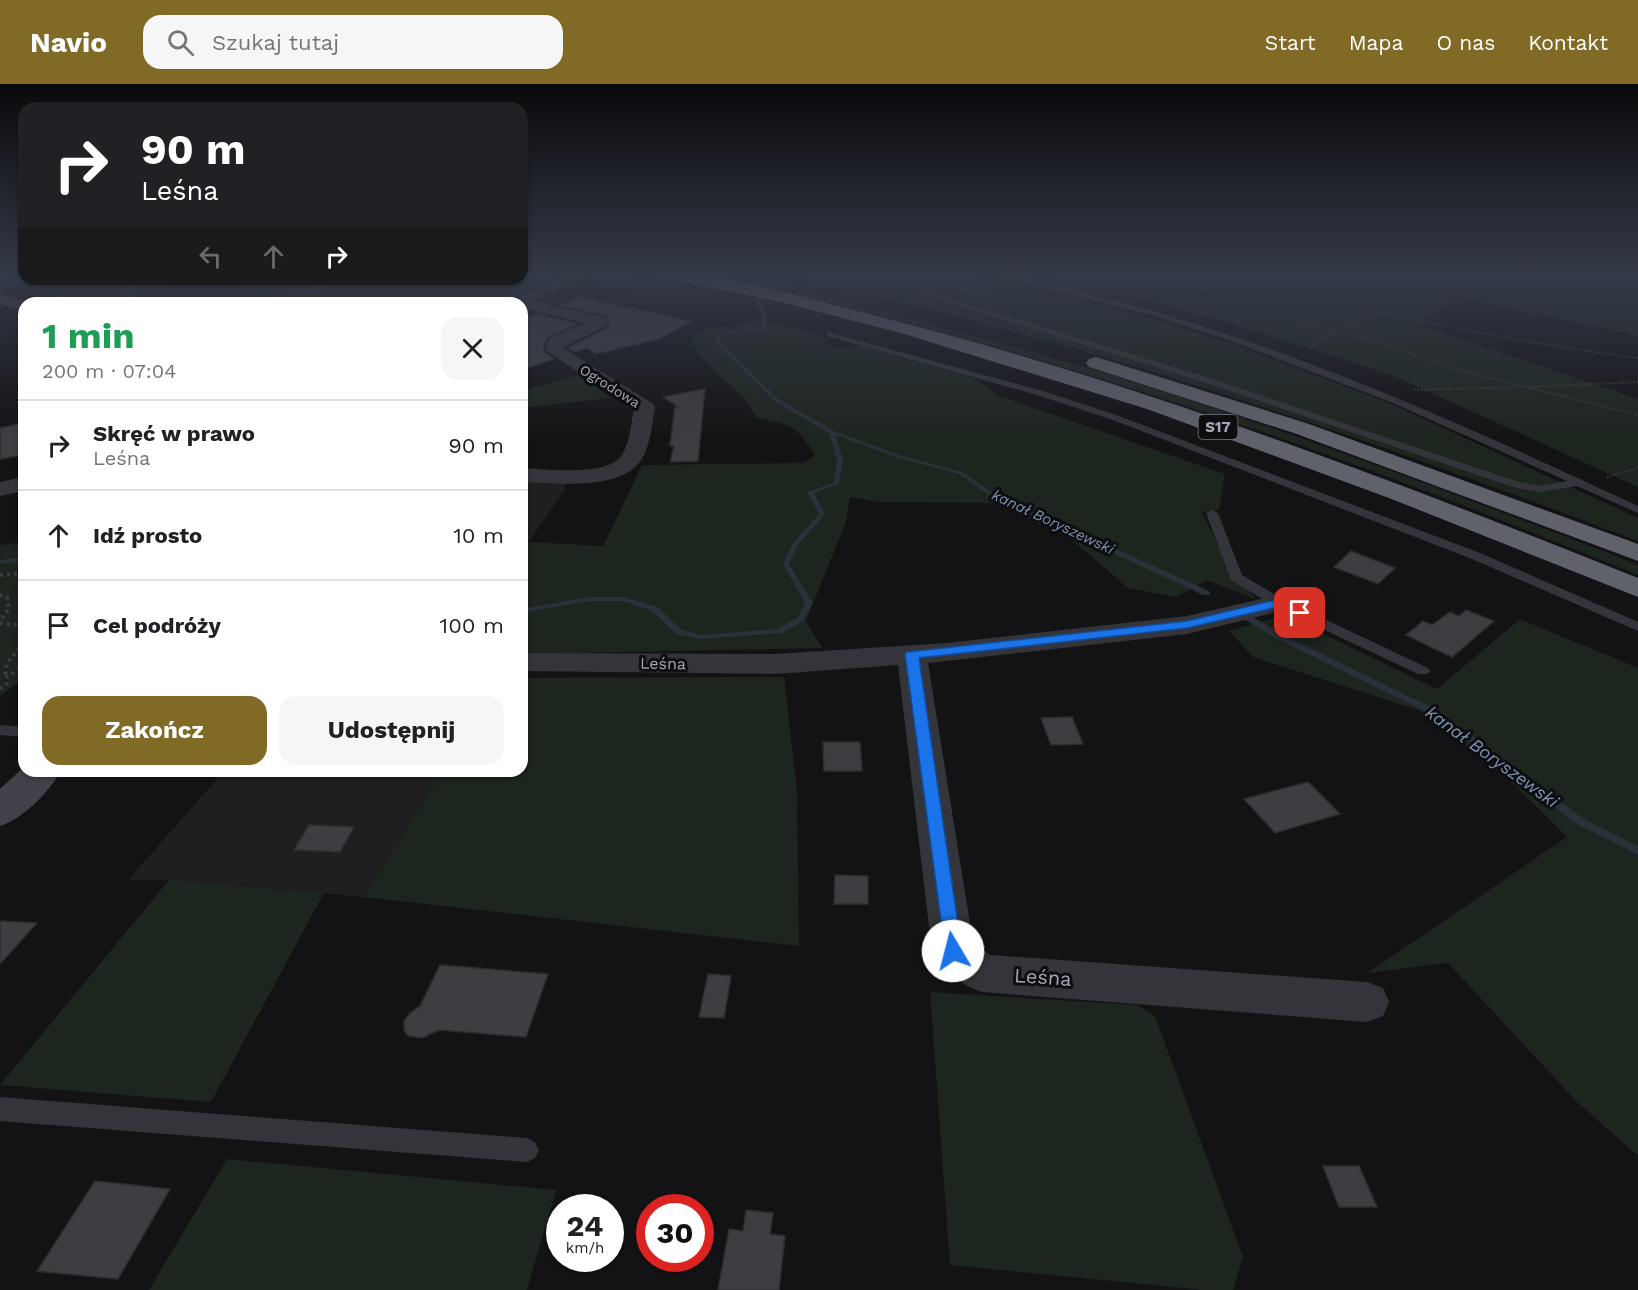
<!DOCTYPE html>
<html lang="pl">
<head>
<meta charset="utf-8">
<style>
  :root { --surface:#fff; --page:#f6f6f6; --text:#202124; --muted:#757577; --line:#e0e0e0; --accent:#816a26 }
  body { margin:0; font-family:"Work Sans",sans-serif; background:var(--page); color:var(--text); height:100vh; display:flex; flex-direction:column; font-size:22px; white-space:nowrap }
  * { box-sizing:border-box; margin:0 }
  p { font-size:20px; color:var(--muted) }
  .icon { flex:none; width:33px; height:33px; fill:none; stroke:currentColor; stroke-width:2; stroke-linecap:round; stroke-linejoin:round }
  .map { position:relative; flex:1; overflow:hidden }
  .sheet { position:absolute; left:18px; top:213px; width:510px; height:480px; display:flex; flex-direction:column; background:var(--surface); border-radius:18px; box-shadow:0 2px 4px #0004 }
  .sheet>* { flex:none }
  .banner { position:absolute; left:18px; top:18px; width:510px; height:183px; border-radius:18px; box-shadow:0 2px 4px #0004; background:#202124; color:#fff; overflow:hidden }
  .speed { position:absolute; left:546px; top:1110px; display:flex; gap:12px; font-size:30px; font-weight:700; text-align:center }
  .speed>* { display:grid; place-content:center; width:78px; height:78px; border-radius:50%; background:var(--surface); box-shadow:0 2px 4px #0004; line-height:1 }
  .speed small { font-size:15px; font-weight:400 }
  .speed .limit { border:9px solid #d22; background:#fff; color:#111 }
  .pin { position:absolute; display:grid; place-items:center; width:51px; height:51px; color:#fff; margin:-26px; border-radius:12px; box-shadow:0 3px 9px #0006 }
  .me { position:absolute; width:66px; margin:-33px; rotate:352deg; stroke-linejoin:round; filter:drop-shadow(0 0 4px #0008) }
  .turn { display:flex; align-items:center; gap:21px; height:126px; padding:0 24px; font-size:27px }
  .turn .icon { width:78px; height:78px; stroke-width:2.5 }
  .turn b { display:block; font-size:42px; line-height:51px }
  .lanes { display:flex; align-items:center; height:57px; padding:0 24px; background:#0003; justify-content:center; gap:30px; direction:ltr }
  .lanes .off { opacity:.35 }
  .round { display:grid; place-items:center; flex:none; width:63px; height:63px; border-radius:18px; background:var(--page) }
  .summary { display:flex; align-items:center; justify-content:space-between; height:102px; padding:0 24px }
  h1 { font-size:36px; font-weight:700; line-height:45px; color:#1e9e55 }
  .cta { display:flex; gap:12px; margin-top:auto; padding:12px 24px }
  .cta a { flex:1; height:69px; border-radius:18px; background:var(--accent); color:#fff; font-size:24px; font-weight:700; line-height:69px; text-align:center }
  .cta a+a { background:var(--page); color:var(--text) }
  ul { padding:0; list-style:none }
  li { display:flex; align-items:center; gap:18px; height:90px; padding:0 24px; border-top:2px solid var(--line) }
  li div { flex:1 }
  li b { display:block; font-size:22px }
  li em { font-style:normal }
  header { display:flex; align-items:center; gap:36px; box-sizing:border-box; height:84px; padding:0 30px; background:var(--accent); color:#fff }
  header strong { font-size:28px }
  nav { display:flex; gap:33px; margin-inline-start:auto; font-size:21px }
  .search { width:420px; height:54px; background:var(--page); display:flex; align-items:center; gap:15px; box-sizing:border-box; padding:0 21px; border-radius:18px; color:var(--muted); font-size:22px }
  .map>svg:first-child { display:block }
</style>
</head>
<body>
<header>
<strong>Navio</strong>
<div class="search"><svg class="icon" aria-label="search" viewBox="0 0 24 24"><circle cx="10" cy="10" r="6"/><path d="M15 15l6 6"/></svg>Szukaj tutaj</div>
<nav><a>Start</a><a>Mapa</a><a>O nas</a><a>Kontakt</a></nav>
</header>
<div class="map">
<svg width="1638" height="1206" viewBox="0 0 1638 1206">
  <rect width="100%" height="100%" fill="#131315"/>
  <path fill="#1f1f22" d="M522 398H565V405L522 468Z
    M224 687H443L363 813 169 796H128Z"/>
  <path fill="#1d251f" d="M0 187H24V195H522V187L560 193 501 219H301L197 195 111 219H83L9 199H0Z
    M604 187 624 189 715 208C690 218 674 202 655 209L586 195Z
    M810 187H951L1077 214 1152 235 1232 260 1391 320 1638 434V457C1364 353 1088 257 801 196Z
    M1019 187H1638V252L1456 213 1420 241 1638 315V403L1394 292 1218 235 1107 206Z
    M803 208C925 238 1046 270 1165 308 1316 357 1465 414 1613 471L1638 481V491C1365 379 1085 279 797 211Z
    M755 236 824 251 825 260 842 264 861 262 976 295 999 312 1225 390 1219 426 1202 428 1229 485 1257 516 1207 496 1176 513 1128 504 1071 455 993 419 878 418 850 413 846 438 806 537 822 564 522 570V468L529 458 603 462 642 381 804 379 815 371C795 338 790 343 756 333 741 302 707 288 692 258 699 239 719 245 735 242 742 241 748 238 755 236Z
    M579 291 611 314 522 324V307Z
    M24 458V598H19L0 612V461Z
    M1284 531 1437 605 1520 535 1638 584V1072L1577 1018 1448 879 1367 889 1567 753 1501 688 1418 626 1253 573 1229 547Z
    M784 593 797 707 799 862 363 813 443 687H522V594Z
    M169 796 324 809 211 1018 0 1001Z
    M930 908 1137 921 1155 932 1243 1173 1233 1206H1205L950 1181Z
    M227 1075 556 1106 527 1206H149Z"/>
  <path fill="#293139" d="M908 187 1000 208 979 215 971 210 935 202 910 205 871 197Z"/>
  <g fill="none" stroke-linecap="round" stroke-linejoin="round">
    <path fill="#293139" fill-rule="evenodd" d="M796 187H800C788 200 771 205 760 218L766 231V246L724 250 719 253 721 260 780 316 834 347 902 372 963 388 993 409 1209 507 1210 509 1209 511H1203L989 411 959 390 898 374 836 351 843 377 839 400 814 409 825 430 798 461 789 480 813 519 803 537 782 549 701 555 676 550 652 527 623 517H588L522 529V525L588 513H624L658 523 682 546 701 551 777 545 797 534 805 519 783 480 793 459 819 430 807 408 833 399 837 377 829 349 776 318 717 261 715 252 723 248 762 244V231L756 218C767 204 784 199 796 187Z
      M24 473V477L0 480V476Z
      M1244 531H1250L1279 549 1439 627 1584 735 1638 762V771L1578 741 1433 631 1273 553 1244 535 1243 533Z"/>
  </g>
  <path fill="#3d3d42" stroke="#2e2d31" stroke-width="1.5" d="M580 213 598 217 691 237 659 255 596 270 587 264 574 268 568 264 607 244 610 239 607 232 560 221Z
    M537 230 577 240 547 254 543 267 554 275 522 286V236Z
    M705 305 698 377 670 378 674 362H670L675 323H678L663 313Z
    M24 339V371L0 375V344Z
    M1351 467 1395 484 1378 500 1334 483Z
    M1466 526 1494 537 1452 573 1406 551 1423 537 1432 541 1450 528 1459 532Z
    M1072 633 1083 660 1051 661 1041 634Z
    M823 658H860L862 687H824Z
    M1308 698 1340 730 1275 749 1244 715Z
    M309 741 354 743 340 768 294 766Z
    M835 791 868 792V820H834Z
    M0 837 37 839 0 880Z
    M440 881 548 890 526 953 439 946 422 954 408 952 404 946V937L410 929 420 922Z
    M708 890 731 892 724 934 699 933Z
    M1323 1082H1359L1377 1123H1339Z
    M95 1097 170 1105 118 1195 37 1187Z
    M746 1126 773 1129 770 1150 785 1152 779 1206H718L729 1145 743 1147Z"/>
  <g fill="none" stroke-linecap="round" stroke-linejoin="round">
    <path stroke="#3a3c41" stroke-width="2" stroke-dasharray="1.5 2" stroke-linecap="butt" d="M1166 187 1194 197
      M1198 187 1194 197 1216 204 1212 208 1244 223 1376 258 1462 287 1638 331
      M1229 187C1362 228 1500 256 1638 274
      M1507 187 1638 229
      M1087 193H1109L1134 205 1212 208
      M328 195 337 198 387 195
      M490 195 501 200H515
      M15 199 37 195
      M291 212 336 198
      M41 214 57 219
      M103 219 120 213 146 195
      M1308 266C1318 259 1328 250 1340 245 1376 229 1406 230 1420 187
      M1528 303 1638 298
      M1414 306 1517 303
      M1607 393 1638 384"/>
    <path stroke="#3a3c41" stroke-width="4" stroke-dasharray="3 4" stroke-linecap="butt" d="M0 491 24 489
      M0 511 7 513 9 525 0 537
      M0 539 16 541 24 547
      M24 559 7 579 5 594 24 582
      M0 605 8 599"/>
    <path fill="#34353a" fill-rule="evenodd" d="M544 187H560L582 192 578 194Z
      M972 187C1015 187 1067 204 1109 215 1293 263 1467 342 1638 422V429L1577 402 1540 408 1513 403 1210 300 918 209 925 207 1216 296 1519 398 1540 402 1567 397 1393 319 1229 256 1145 229Z
      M827 248 1043 307 1119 332 1480 469 1638 538V547L1472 475 1113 336 1037 311 827 252Z
      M1212 426 1218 429 1242 491 1284 516 1428 584 1430 587 1428 590H1418L1274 522 1231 496 1206 429Z
      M0 641 24 643V653L0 651Z
      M0 1013 527 1054 535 1058 539 1066 535 1074 527 1078 0 1037Z"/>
    <path fill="#34353a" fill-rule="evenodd" d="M578 187H597L533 217 606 234 608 238 606 242 563 264 652 319 655 323C652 339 651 358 643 373 625 408 556 399 522 398V384C545 385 609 393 622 371 630 358 631 339 634 325L545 266 549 255 584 239 522 224V219H507Z
      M1279 511 1289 513 1293 519 1289 525 1187 550 928 579 973 858 990 871 1367 898 1383 904 1389 918 1383 932 1367 938 982 908C961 900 941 888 932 868L898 581 775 590 522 587V569L775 570 947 559 1187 532Z"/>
    <path fill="#34353a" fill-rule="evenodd" d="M24 393V407L0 412V398Z"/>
    <path fill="#42434a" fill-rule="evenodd" d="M0 210 30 218V219H24V227L0 220Z
      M24 683V687H61C49 708 23 735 0 742V705Z"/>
    <path fill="#60626b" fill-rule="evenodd" d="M648 187C717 186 806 214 873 231 1135 297 1388 394 1638 494V513L1389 414 1147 325 901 249 781 218 656 192Z
      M1096 273 1309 340 1638 460V477L1294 349 1089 283 1086 279 1089 275Z"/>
  </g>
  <linearGradient id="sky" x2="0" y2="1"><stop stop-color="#0a0a0c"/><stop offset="0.53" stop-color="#333946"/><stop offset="1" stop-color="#333946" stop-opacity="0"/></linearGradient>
  <rect width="1638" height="356" fill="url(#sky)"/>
  <path fill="#1a73e8" stroke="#114b97" stroke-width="1.5" d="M1279 515 1306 529 1300 532 1278 523 1187 544 919 574 962 867 959 873 953 875 946 873 905 570 907 568 1187 537Z"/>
  <g text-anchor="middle" stroke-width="6" stroke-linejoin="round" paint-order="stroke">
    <g font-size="14" fill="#a4a8b6" stroke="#0e0e10">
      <text transform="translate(610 302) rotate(32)" y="5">Ogrodowa</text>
    </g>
    <rect fill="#0e0e10" stroke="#777a84" stroke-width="1.5" x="1198.5" y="331" width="39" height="24" rx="4.5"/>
    <g font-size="15" font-weight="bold" fill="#a4a8b6">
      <text x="1218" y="348">S17</text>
    </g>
    <g font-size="15" font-style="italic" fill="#7a93b2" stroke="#0e0e10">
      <text transform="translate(1053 438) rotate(25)" y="5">kanał Boryszewski</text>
    </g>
    <g font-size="16" fill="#a4a8b6" stroke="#0e0e10">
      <text transform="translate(663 579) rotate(1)" y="6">Leśna</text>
    </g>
    <g font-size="18" font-style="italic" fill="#7a93b2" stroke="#0e0e10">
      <text transform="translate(1492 673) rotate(36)" y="6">kanał Boryszewski</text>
    </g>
    <g font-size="20" fill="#a4a8b6" stroke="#0e0e10">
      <text transform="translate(1043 893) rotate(4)" y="7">Leśna</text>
    </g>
  </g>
</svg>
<div class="speed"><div>24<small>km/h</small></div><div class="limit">30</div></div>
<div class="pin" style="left:1300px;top:529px;background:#d93025"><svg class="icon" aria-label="arrive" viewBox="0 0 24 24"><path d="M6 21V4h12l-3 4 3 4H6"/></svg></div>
<svg class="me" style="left:953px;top:867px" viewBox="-20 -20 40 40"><circle r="19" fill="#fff"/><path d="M0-13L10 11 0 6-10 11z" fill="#1a73e8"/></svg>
<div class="banner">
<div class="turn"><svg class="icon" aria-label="right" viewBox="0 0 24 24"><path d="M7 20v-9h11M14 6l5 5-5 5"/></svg><div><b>90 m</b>Leśna</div></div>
<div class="lanes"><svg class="icon off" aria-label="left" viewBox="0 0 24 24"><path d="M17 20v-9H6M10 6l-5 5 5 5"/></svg><svg class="icon off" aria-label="ahead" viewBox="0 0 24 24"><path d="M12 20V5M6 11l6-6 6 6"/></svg><svg class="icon" aria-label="right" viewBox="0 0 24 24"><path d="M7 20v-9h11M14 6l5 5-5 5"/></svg></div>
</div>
<section class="sheet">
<div class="summary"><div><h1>1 min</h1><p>200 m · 07:04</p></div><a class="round"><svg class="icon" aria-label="close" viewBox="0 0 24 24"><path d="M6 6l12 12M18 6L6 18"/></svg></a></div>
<ul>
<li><svg class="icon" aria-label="right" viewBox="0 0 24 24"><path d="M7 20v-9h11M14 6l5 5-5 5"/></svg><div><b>Skręć w prawo</b><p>Leśna</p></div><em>90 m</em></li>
<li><svg class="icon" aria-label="ahead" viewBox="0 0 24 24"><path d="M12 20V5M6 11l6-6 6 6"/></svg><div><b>Idź prosto</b></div><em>10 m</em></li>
<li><svg class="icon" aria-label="arrive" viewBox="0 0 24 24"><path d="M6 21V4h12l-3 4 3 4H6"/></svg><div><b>Cel podróży</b></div><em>100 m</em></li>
</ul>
<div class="cta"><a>Zakończ</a><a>Udostępnij</a></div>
</section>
</div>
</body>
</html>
